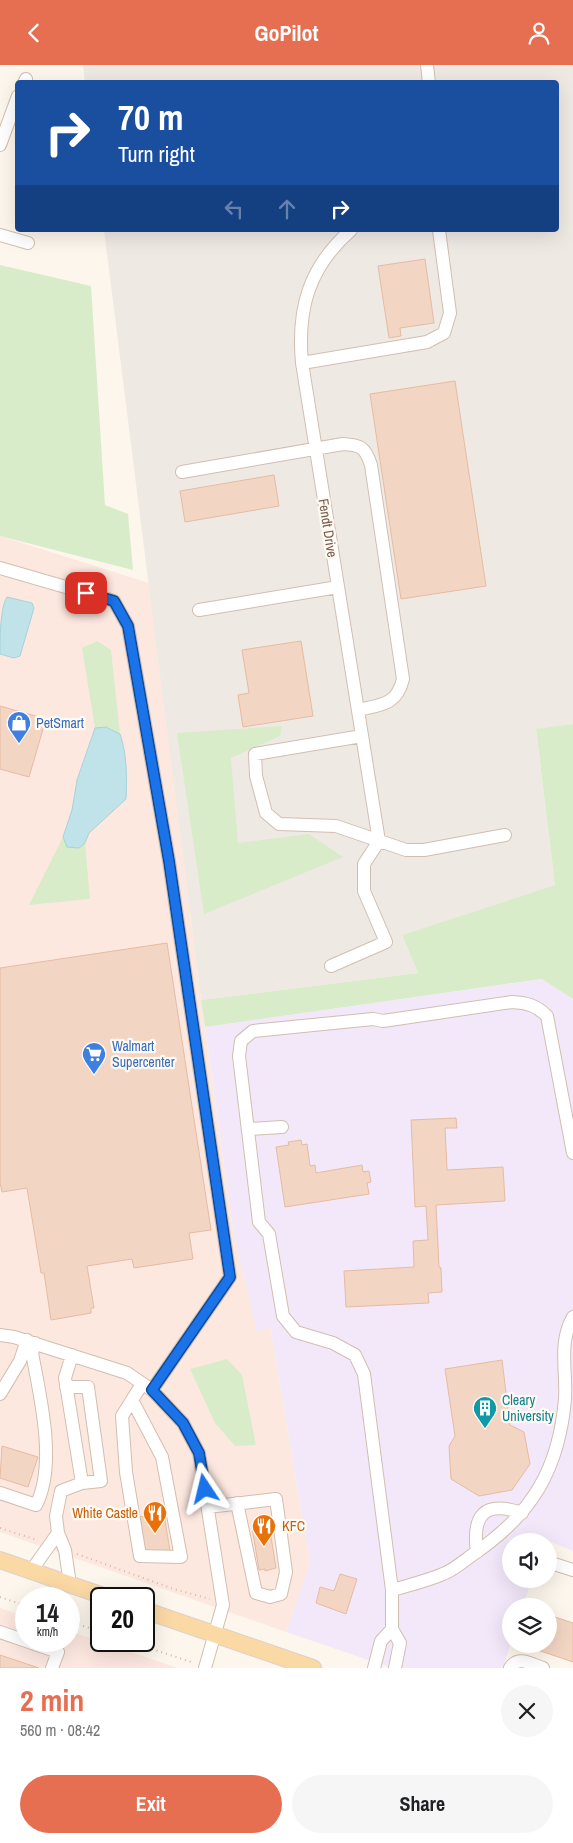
<!DOCTYPE html>
<html lang="en">
<head>
<meta charset="utf-8">
<style>
  :root { --surface:#fff; --page:#f6f6f6; --text:#202124; --muted:#757577; --accent:#e76f51 }
  body { margin:0; font-family:"Archivo Narrow",sans-serif; background:var(--page); color:var(--text); height:100vh; display:flex; flex-direction:column; font-size:19px; white-space:nowrap }
  * { box-sizing:border-box; margin:0 }
  p { font-size:16px; color:var(--muted) }
  .icon { flex:none; width:28px; height:28px; fill:none; stroke:currentColor; stroke-width:2; stroke-linecap:round; stroke-linejoin:round }
  .map { position:relative; height:1603px; overflow:hidden }
  .side { display:flex; flex-direction:column; background:var(--surface); flex:1 }
  .side>* { flex:none }
  .banner { position:absolute; left:15px; top:15px; width:544px; height:152px; border-radius:5px; box-shadow:0 5px 20px #0002; background:#1a4fa0; color:#fff; overflow:hidden }
  .tools { position:absolute; left:502px; top:1468px; display:grid; gap:10px }
  .tools a { display:grid; place-items:center; width:55px; height:55px; border-radius:50%; background:var(--surface); box-shadow:0 5px 20px #0002; font-size:25px }
  .speed { position:absolute; left:15px; top:1522px; display:flex; gap:10px; font-size:25px; font-weight:700; text-align:center }
  .speed>* { display:grid; place-content:center; width:65px; height:65px; border-radius:50%; background:var(--surface); box-shadow:0 5px 20px #0002; line-height:1 }
  .speed small { font-size:12px; font-weight:400 }
  .speed .limit { border:2px solid #111; border-radius:8px; background:#fff; color:#111 }
  .pin { position:absolute; display:grid; place-items:center; width:42px; height:42px; color:#fff; margin:-21px; border-radius:10px; box-shadow:0 2px 8px #0006 }
  .me { position:absolute; width:55px; margin:-28px; rotate:350deg; stroke-linejoin:round; filter:drop-shadow(0 0 4px #0008) }
  .turn { display:flex; align-items:center; gap:18px; height:105px; padding:0 20px; font-size:22px }
  .turn .icon { width:65px; height:65px; stroke-width:2.5 }
  .turn b { display:block; font-size:35px; line-height:42px }
  .lanes { display:flex; align-items:center; height:48px; padding:0 20px; background:#0003; justify-content:center; gap:25px; direction:ltr }
  .lanes .off { opacity:.35 }
  .round { display:grid; place-items:center; flex:none; width:52px; height:52px; border-radius:26px; background:var(--page) }
  .headline { display:flex; align-items:center; justify-content:space-between; height:85px; padding:0 20px }
  h1 { font-size:30px; font-weight:700; line-height:38px; color:var(--accent) }
  .cta { display:flex; gap:10px; margin-top:auto; padding:10px 20px }
  .cta a { flex:1; height:58px; border-radius:30px; background:var(--accent); color:#fff; font-size:20px; font-weight:700; line-height:58px; text-align:center }
  .cta a+a { background:var(--page); color:var(--text) }
  header { display:flex; justify-content:space-between; align-items:center; height:65px; padding:0 20px; background:var(--accent); color:#fff; font-size:22px; font-weight:700 }
  .map>svg:first-child { display:block }
</style>
</head>
<body>
<header><svg class="icon" aria-label="back" viewBox="0 0 24 24"><path d="M15 5l-7 7 7 7"/></svg>GoPilot<svg class="icon" aria-label="person" viewBox="0 0 24 24"><circle cx="12" cy="8" r="4"/><path d="M4 21q1-7 8-7t8 7"/></svg></header>
<div class="map">
<svg width="573" height="1603" viewBox="0 0 573 1603">
  <rect width="100%" height="100%" fill="#fdf6ec"/>
  <path fill="#fde8e0" d="M0 471 149 518 201 935 233 1165 257 1266 270 1261 310 1498 286 1567 0 1467Z
    M0 1543 26 1552V1576H69V1566L178 1603H0Z"/>
  <path fill="#efe9e4" d="M83 0H573V659L536 665 555 820 402 870 418 908 201 935 104 165H556V18H85Z"/>
  <path fill="#f3e8fa" d="M543 914 573 934V1486L549 1476H511V1514H532L523 1541H511V1578L503 1603H392L286 1567 310 1498 270 1261 257 1267 233 1165 205 962Z"/>
  <path fill="#d8ecc9" d="M0 200 91 221 105 440 128 449 133 505 0 471Z
    M97 576 111 585 120 669 106 662 95 663 82 583Z
    M573 659V934L542 914 205 962 201 935 418 908 402 870 555 820 536 664Z
    M282 661 280 671 231 693 238 778 309 769 343 792 204 849 177 668Z
    M63 772 67 782 78 783 85 778 90 834 29 840Z
    M227 1294 242 1310 256 1380 235 1381 215 1358 190 1304Z"/>
  <path fill="#bfe3e8" stroke="#a5d3da" d="M7 532 32 538 34 543 20 591 14 593 0 589C0 573 0 543 7 532Z
    M106 662 120 669C127 689 127 712 126 734L89 768 85 778 79 783 67 782 63 772 72 745 77 715 95 663Z"/>
  <path fill="#f3d5c3" stroke="#e6bba3" d="M425 194 434 258 400 263 401 271 389 273 378 201Z
    M455 316 486 521 401 534 370 329Z
    M274 410 279 441 185 457 180 426Z
    M301 576 313 651 243 662 238 630 249 628 242 585Z
    M0 641 46 654 29 712 0 704Z
    M167 878 211 1165 189 1168 193 1194 134 1203 132 1194 87 1201 94 1243H91V1248L51 1255 44 1208H41L27 1123 2 1127 0 1117V903Z
    M456 1053 457 1063H445L447 1105 503 1102 505 1136 436 1140 439 1202 441 1203 442 1227 428 1228 429 1238 346 1242 344 1206 414 1202 413 1176 428 1175 426 1141 415 1142 411 1055Z
    M301 1075 302 1080 307 1079 310 1101 315 1100 316 1108 362 1100 363 1107 369 1106 371 1117 367 1118 369 1129 285 1142 276 1082 289 1080 288 1077Z
    M502 1295 510 1360 524 1367 530 1399 512 1425 479 1431 451 1414 449 1381 455 1371 445 1304Z
    M2 1381 38 1392 28 1422 0 1413Z
    M164 1449 170 1486 146 1490 140 1452Z
    M269 1459 276 1503 265 1506V1504L259 1505 252 1462Z
    M340 1509 357 1514 346 1549 316 1538 320 1522 334 1526Z
    M549 1550 573 1558V1597L520 1579H549Z
    M0 1590 39 1603H0Z"/>
  <g fill="none" stroke-linecap="round" stroke-linejoin="round">
    <g stroke="#d1beb0" stroke-width="14">
      <path id="minor" d="M427 0 429 18
        M24 18 26 14
        M0 80 18 31
        M351 165C309 202 297 243 302 298L379 776
        M0 170 28 178
        M302 298 427 277 444 268 450 248 439 165
        M182 407 343 379C361 380 365 382 371 400L403 614C397 640 381 640 358 645
        M0 503 114 536 128 561 169 796 230 1212 152 1325
        M199 545 338 522
        M362 671 255 689 256 711 266 748 279 759 336 761 406 785H424L505 770
        M331 901 386 877 364 826V799L379 776
        M248 1064 282 1062
        M0 1270 14 1272 127 1308 152 1325 183 1358 199 1388 223 1540 205 1603
        M66 1322H88L101 1416 82 1418
        M0 1329 20 1296 27 1275
        M132 1335 122 1351 126 1407 140 1491 181 1492 162 1392 132 1335 142 1319
        M0 1428 36 1440C57 1400 40 1331 32 1288L35 1278
        M208 1442 276 1434 286 1507 281 1529 270 1532 256 1528 237 1438
        M477 1487C472 1450 484 1435 522 1448
        M554 1499 573 1505
        M31 1506 58 1468
        M70 1519 65 1485 58 1468 56 1451 61 1426 82 1418 65 1313 72 1290
        M392 1525 364 1309 355 1290 333 1278 296 1267 283 1251 269 1169 259 1157 239 991 241 976 253 966 373 954 383 956 512 937C527 938 536 940 547 951L573 1088
        M0 1567 26 1576
        M26 1576 58 1587 52 1603
        M374 1603 381 1576 392 1564
        M395 1603 400 1578 392 1564V1525C409 1520 427 1516 443 1509 454 1505 465 1495 475 1488 532 1449 559 1404 565 1334 567 1307 558 1278 573 1252
        M510 1603C518 1590 531 1599 543 1603"/>
    </g>
    <g stroke="#dad1cd" stroke-width="18">
      <path id="major" d="M0 1495 112 1534
        M144 1545 313 1603"/>
    </g>
    <path stroke="#d9b8a5" stroke-width="2" stroke-dasharray="1 4" stroke-linecap="butt" d="M0 1463 37 1475
      M77 1489 174 1524 210 1534
      M0 1532 26 1541
      M69 1556 101 1567
      M128 1576 194 1598"/>
    <use href="#minor" stroke="#fff" stroke-width="12"/>
    <use href="#major" stroke="#fbd9a5" stroke-width="16"/>
  </g>
  <g fill="none" stroke-linecap="round" stroke-linejoin="round">
    <g stroke="#114b97" stroke-width="12">
      <path id="route" d="M86 528 114 536 128 561 169 796 230 1212 152 1325 183 1358 199 1388 205 1424"/>
    </g>
    <use href="#route" stroke="#1a73e8" stroke-width="9"/>
  </g>
  <defs>
    <g id="shop-pin" transform="scale(1.25)"><path d="M0 17L-7.5 6A9.5 9.5 0 1 1 7.5 6Z" fill="#3f7fe0" stroke="#fffaf3"/><path d="M-5-2.5h2.3a2.7 3.5 0 0 1 5.4 0H5L5.5 6h-11ZM-1.5-2.5h3a1.5 2.3 0 0 0-3 0Z" fill="#fff"/></g>
    <g id="supermarket-pin" transform="scale(1.25)"><path d="M0 17L-7.5 6A9.5 9.5 0 1 1 7.5 6Z" fill="#3f7fe0" stroke="#fffaf3"/><path d="M-6-5.5h2.5l.6 2H6L4.5 2H-2.5L-4.4-4H-6ZM-1.5 3.2a1.3 1.3 0 1 0 .1 0ZM3 3.2a1.3 1.3 0 1 0 .1 0Z" fill="#fff"/></g>
    <g id="building-pin" transform="scale(1.25)"><path d="M0 17L-7.5 6A9.5 9.5 0 1 1 7.5 6Z" fill="#0f9aa8" stroke="#fffaf3"/><path d="M-4-6H4V6H1V3H-1V6H-4ZM-2.5-4.3h1.7v1.8h-1.7ZM.8-4.3h1.7v1.8H.8ZM-2.5-1h1.7V.8h-1.7ZM.8-1h1.7V.8H.8Z" fill="#fff"/></g>
    <g id="restaurant-pin" transform="scale(1.25)"><path d="M0 17L-7.5 6A9.5 9.5 0 1 1 7.5 6Z" fill="#e8710a" stroke="#fffaf3"/><path d="M-5-6h1v4h1v-4h1v4h1v-4h1v5L-1.5 .5V6h-2V.5L-5-1ZM5-6V6H3V1.5H1.5Q1.5-4 5-6Z" fill="#fff"/></g>
  </defs>
  <g fill-rule="evenodd">
    <use href="#shop-pin" x="19" y="658"/>
    <use href="#supermarket-pin" x="94" y="989"/>
    <use href="#building-pin" x="485" y="1343"/>
    <use href="#restaurant-pin" x="155" y="1448"/>
    <use href="#restaurant-pin" x="264" y="1461"/>
  </g>
  <g text-anchor="middle" stroke-width="4.5" stroke-linejoin="round" paint-order="stroke">
    <g font-size="14" fill="#7a5c4d" stroke="#fffaf3">
      <text transform="translate(328 463) rotate(81)" y="5">Fendt Drive</text>
    </g>
    <g font-size="14" fill="#366cbe" stroke="#fffaf3" text-anchor="start">
      <text x="36" y="663">PetSmart</text>
      <text x="112" y="986">Walmart<tspan x="112" dy="16">Supercenter</tspan></text>
    </g>
    <g font-size="14" fill="#0d838f" stroke="#fffaf3" text-anchor="start">
      <text x="502" y="1340">Cleary<tspan x="502" dy="16">University</tspan></text>
    </g>
    <g font-size="14" fill="#c56008" stroke="#fffaf3" text-anchor="end">
      <text x="138" y="1453">White Castle</text>
      <text x="282" y="1466" text-anchor="start">KFC</text>
    </g>
  </g>
</svg>
<div class="tools">
<a><svg class="icon" aria-label="sound" viewBox="0 0 24 24"><path d="M4 9h4l5-4v14l-5-4H4zM17 9q2 3 0 6"/></svg></a>
<a><svg class="icon" aria-label="layers" viewBox="0 0 24 24"><path d="M12 4l9 5-9 5-9-5zM3 14l9 5 9-5"/></svg></a>
</div>
<div class="speed"><div>14<small>km/h</small></div><div class="limit">20</div></div>
<div class="pin" style="left:86px;top:528px;background:#d93025"><svg class="icon" aria-label="arrive" viewBox="0 0 24 24"><path d="M6 21V4h12l-3 4 3 4H6"/></svg></div>
<svg class="me" style="left:205px;top:1424px" viewBox="-20 -20 40 40"><path d="M0-17L14 15 0 8-14 15z" fill="#1a73e8" stroke="#fff" stroke-width="4"/></svg>
<div class="banner">
<div class="turn"><svg class="icon" aria-label="right" viewBox="0 0 24 24"><path d="M7 20v-9h11M14 6l5 5-5 5"/></svg><div><b>70 m</b>Turn right</div></div>
<div class="lanes"><svg class="icon off" aria-label="left" viewBox="0 0 24 24"><path d="M17 20v-9H6M10 6l-5 5 5 5"/></svg><svg class="icon off" aria-label="ahead" viewBox="0 0 24 24"><path d="M12 20V5M6 11l6-6 6 6"/></svg><svg class="icon" aria-label="right" viewBox="0 0 24 24"><path d="M7 20v-9h11M14 6l5 5-5 5"/></svg></div>
</div>
</div>
<section class="side">
<div class="headline"><div><h1>2 min</h1><p>560 m · 08:42</p></div><a class="round"><svg class="icon" aria-label="close" viewBox="0 0 24 24"><path d="M6 6l12 12M18 6L6 18"/></svg></a></div>
<div class="cta"><a>Exit</a><a>Share</a></div>
</section>
</body>
</html>
